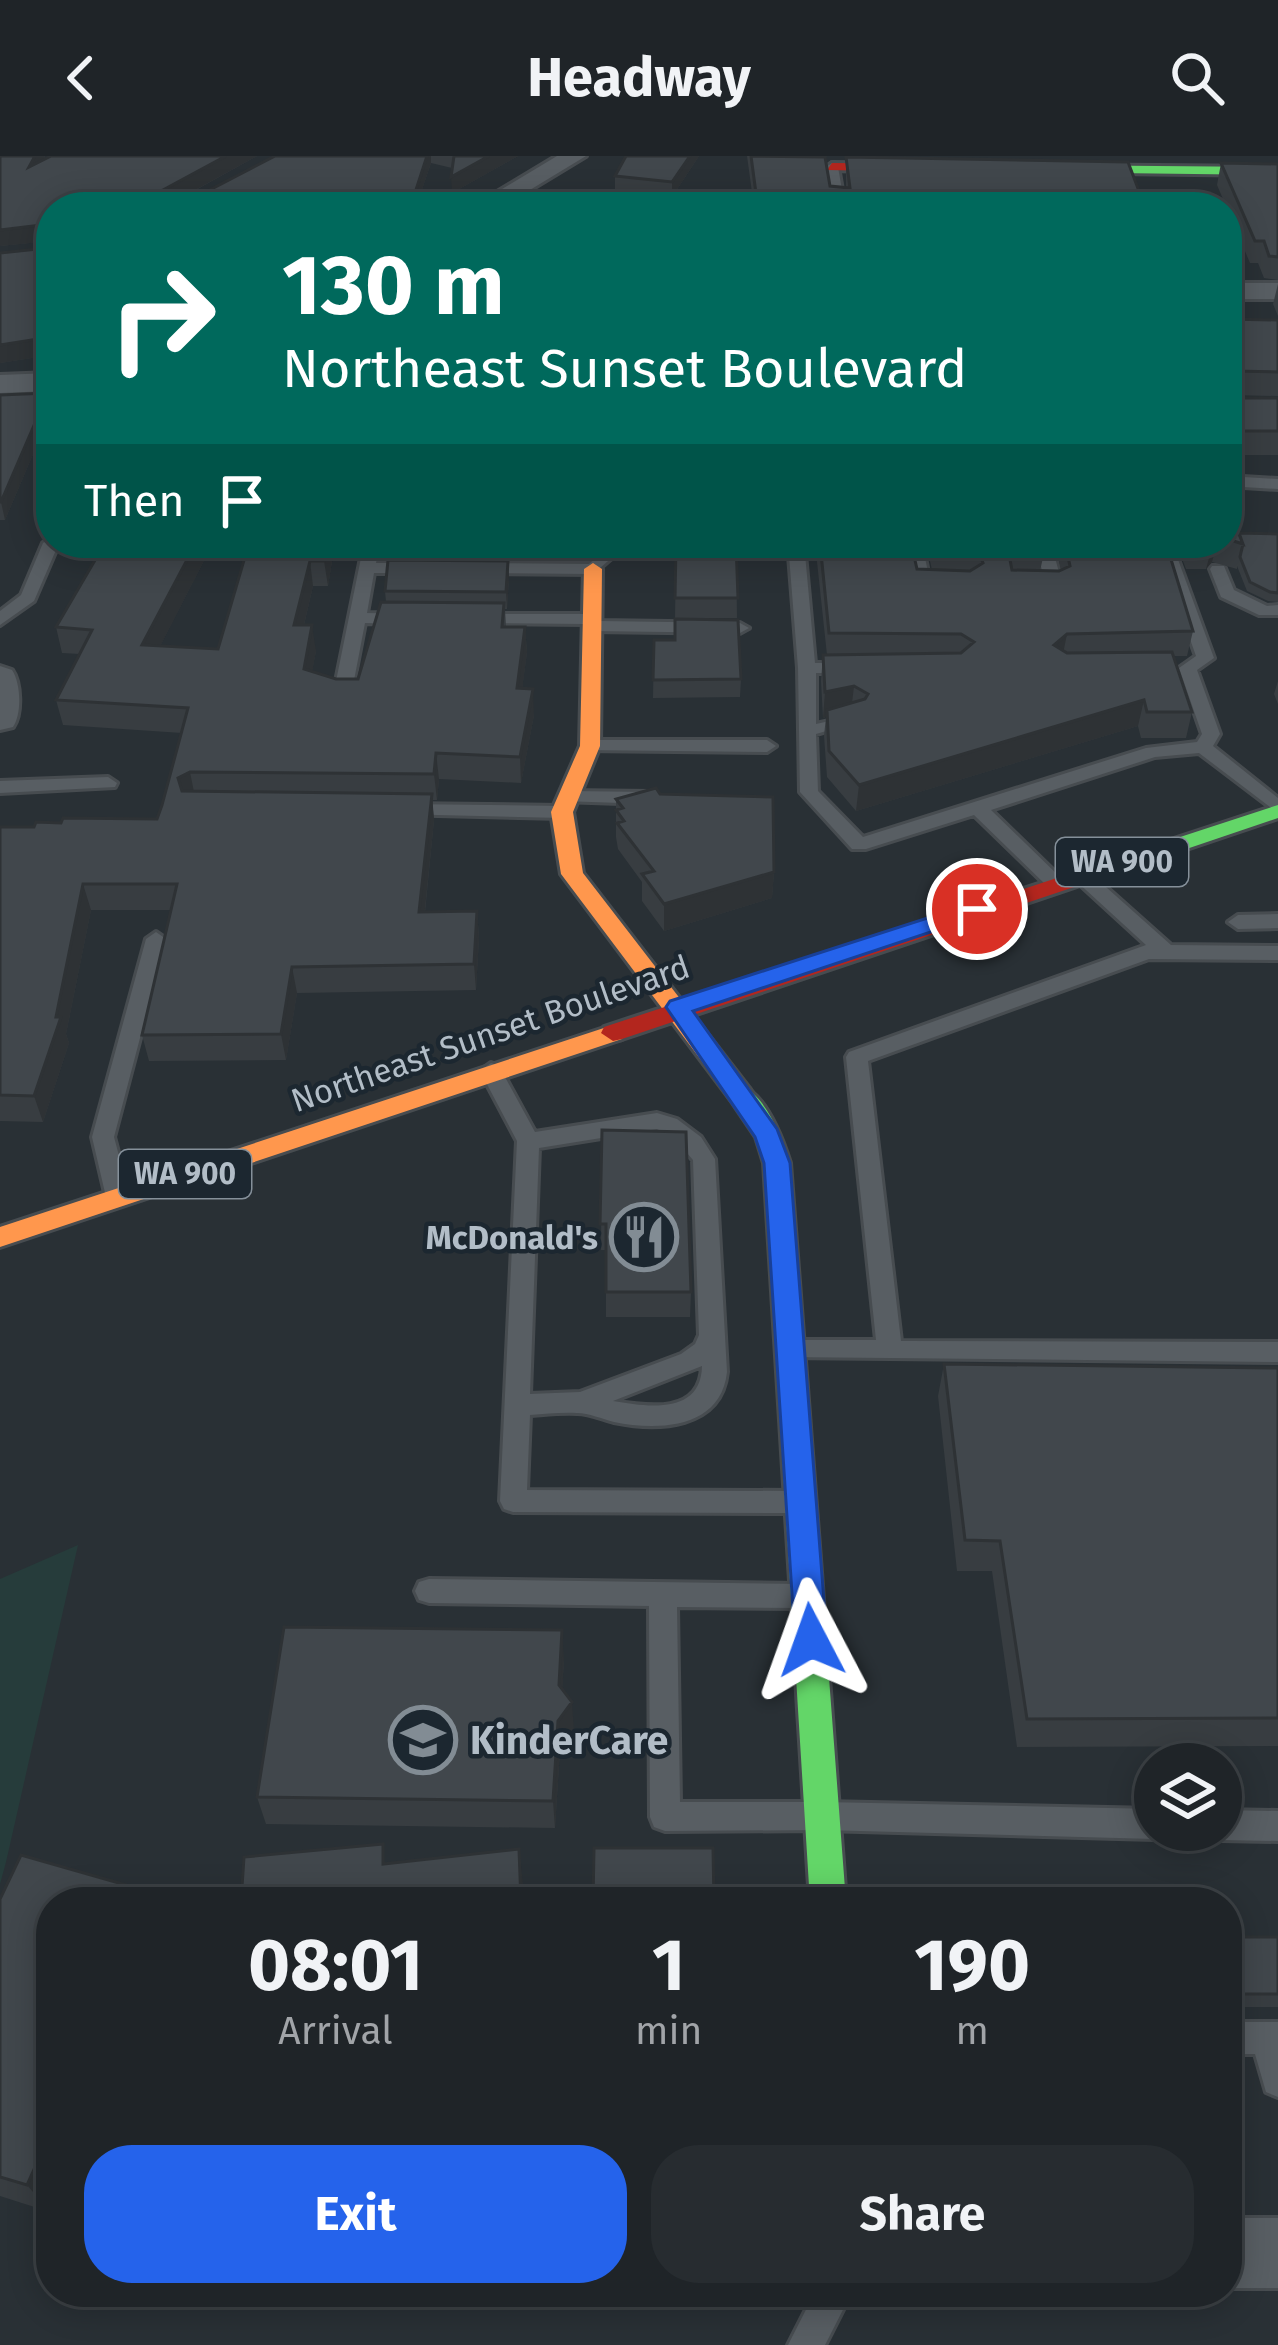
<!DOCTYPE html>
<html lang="en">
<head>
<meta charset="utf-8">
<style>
  :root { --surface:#1f2428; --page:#272c30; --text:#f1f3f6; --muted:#a1a4a8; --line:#3c4145; --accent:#2563eb }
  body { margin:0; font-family:"Fira Sans",sans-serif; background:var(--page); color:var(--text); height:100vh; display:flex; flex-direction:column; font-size:45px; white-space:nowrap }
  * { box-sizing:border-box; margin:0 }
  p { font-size:39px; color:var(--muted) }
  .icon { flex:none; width:66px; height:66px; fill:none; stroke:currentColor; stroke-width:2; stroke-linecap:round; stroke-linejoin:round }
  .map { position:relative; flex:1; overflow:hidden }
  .sheet { position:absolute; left:36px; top:1731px; width:1206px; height:420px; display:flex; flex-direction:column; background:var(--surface); border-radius:48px; box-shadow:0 6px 30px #0003,0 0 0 3px var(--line) }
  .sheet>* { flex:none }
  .hud { position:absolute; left:36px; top:36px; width:1206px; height:366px; border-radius:48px; box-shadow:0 6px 30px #0003,0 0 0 3px var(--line); background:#00695c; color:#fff; overflow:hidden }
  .buttons { position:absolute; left:1134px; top:1587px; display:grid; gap:24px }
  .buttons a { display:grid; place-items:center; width:108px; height:108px; border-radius:50%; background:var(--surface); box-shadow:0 6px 30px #0003,0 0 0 3px var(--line); font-size:60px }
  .pin { position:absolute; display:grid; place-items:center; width:102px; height:102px; color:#fff; margin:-51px; border:6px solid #fff; border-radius:50%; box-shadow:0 3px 12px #0007 }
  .me { position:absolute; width:132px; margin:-66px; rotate:356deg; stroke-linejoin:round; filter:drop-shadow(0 0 9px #0008) }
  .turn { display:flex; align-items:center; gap:42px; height:252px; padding:0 48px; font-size:54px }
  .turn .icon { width:156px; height:156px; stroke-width:2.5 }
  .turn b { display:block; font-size:84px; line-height:102px }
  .then { display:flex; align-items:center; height:114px; padding:0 48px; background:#0003; gap:24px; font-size:45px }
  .eta { display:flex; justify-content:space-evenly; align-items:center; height:204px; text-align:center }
  .eta b { font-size:72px; font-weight:700; line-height:84px }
  .primary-button { display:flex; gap:24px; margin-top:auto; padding:24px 48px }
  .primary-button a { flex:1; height:138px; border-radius:48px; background:var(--accent); color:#fff; font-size:48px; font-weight:700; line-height:138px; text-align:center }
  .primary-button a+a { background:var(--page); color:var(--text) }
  header { display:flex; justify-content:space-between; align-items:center; height:156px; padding:0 48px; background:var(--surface); font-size:54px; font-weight:700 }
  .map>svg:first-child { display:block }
</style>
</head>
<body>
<header><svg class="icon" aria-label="back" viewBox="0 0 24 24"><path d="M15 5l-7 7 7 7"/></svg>Headway<svg class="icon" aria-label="search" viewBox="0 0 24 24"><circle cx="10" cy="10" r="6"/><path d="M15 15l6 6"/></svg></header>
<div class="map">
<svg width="1278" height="2189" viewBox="0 0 1278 2189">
  <rect width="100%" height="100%" fill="#293035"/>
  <path fill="#263c3b" d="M78 1389 6 1706 0 1728V1423Z"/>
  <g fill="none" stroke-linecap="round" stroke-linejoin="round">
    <g stroke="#474c50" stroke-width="6">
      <path id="lane" d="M832 7 838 11 845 51H833L826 11Z
        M1227 320 1278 323V333L1227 330Z
        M51 382V387H59L34 445 0 469V455L21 439 43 387Z
        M364 387H380L376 407H419L427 412 419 417H374L367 457 409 458 417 463 409 468 365 467 351 540 342 545 333 540Z
        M612 387H629L593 418 478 417 470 412 478 407 589 408Z
        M788 387H804L815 507H853L862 512 853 517H816V568L852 560 861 565 816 578 818 635 863 681 1146 592 1197 586 1202 578 1179 512 1196 500 1156 387H1172L1214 502 1197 514 1220 578 1213 590 1278 642V657L1199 597 1155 601 991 654 1062 723V731H1048L974 659 866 693H852L800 636 798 512Z
        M906 387H922L930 426 941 427V435H917Z
        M1035 387H1051L1063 431 1061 435 1040 436 1032 431 1045 426Z
        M1212 410H1224L1234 434 1267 450 1278 449V459H1259L1221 441 1210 413Z
        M474 458H592L598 459 599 465 740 467 749 472 740 477 592 475 586 474 585 468 468 467 466 463Z
        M590 584H767L776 590 767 596 583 594V586Z
        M108 621 117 627 115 631 0 637V625Z
        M569 635 650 636 659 642 650 648 562 645 560 641Z
        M403 648 562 650 572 656 562 662 396 658 393 654Z
        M1081 713 1088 715 1171 789 1278 790V804L1149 803 868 905 901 1185 1278 1186V1206L785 1201 781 1194 785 1187 794 1184H876L846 901 849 896 1146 789 1074 723V715Z
        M1278 758V772L1238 773 1228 766 1238 759Z
        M156 776 166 783 114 981 130 1041 118 1050 106 1041 92 981 146 783Z
        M491 907 499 910 535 976 657 957 677 963 701 981 715 1003 727 1216C721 1273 658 1275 614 1266 602 1263 589 1257 577 1257 562 1256 545 1258 530 1259L527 1334 797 1335 806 1338 810 1346 806 1354 797 1357 513 1356 504 1353 500 1345 517 985 480 915ZM657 973 673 981 693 1004 699 1179 695 1188 681 1198 580 1236 530 1238 539 992ZM702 1210C701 1259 648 1251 613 1245Z
        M429 1423 800 1428 810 1431 814 1440 810 1449 800 1452 677 1451 680 1646H823L1155 1653V1674H1168L1155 1683 823 1674 665 1675 654 1671 650 1661 649 1450 429 1447 419 1444 415 1435 419 1426Z
        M1221 1654 1278 1655V1685L1221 1684 1210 1679 1208 1674H1221Z
        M1227 1866H1278V1941L1266 1936 1255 1898H1227Z
        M815 2136H852L825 2189H788Z"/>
    </g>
    <g stroke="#474c50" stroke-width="6">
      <path id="street" d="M557 0H586L502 51H472Z
        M1227 127H1278V143H1227Z
        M51 217V235L0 237V219Z
        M0 510 12 514C21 527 22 558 13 571L0 574Z
        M1227 2062H1278V2132H1227Z"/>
    </g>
    <g stroke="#474c50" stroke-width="6">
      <path id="fast" d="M1042 9 1278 11V19L1037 16Z
        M1278 649V662L1089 726 1081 728 1070 721 1073 716Z
        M740 929C766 939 782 982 790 1007L846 1746H810L764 1007 756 981 727 938Z"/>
    </g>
    <g stroke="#474c50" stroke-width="6">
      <path id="slow" d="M593 407 602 413 600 590 573 656 583 717 749 932 753 938 749 944H731L561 718 551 656 580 590 584 413Z
        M613 869 625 877 622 883 0 1091V1071Z"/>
    </g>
    <g stroke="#474c50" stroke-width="6">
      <path id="jam" d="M832 7 932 8 939 12 932 16 827 14Z
        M1081 714 1089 716V726L622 883 613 885 601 877 604 871Z"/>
    </g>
    <use href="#lane" fill="#585e63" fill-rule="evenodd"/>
    <use href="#street" fill="#585e63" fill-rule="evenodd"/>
    <use href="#fast" fill="#63d668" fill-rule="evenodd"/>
    <use href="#slow" fill="#ff974d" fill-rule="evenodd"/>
    <use href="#jam" fill="#b3261e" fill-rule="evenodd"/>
  </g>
  <path fill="#383d41" d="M0 0H45L44 4 257 0 185 40H198L275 0H518L452 37V12L431 7 416 51H51V199L0 207 48 92 49 85 0 90Z
    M626 0H699L672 41 615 35V20Z
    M747 0H827L825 1 830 30 846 32V1L1145 51H754Z
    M1221 7 1278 8V124L1264 122 1258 107H1250L1217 29Z
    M1278 128V160L1273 148Z
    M1227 163 1278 164V240L1230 239 1233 242H1278V299H1227Z
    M0 239 51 251V256L5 364H0Z
    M1227 354 1239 377 1278 378V446L1268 445 1247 435 1237 410V413L1212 406 1206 413H1186L1176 387H1227Z
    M213 387 160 490 218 493 249 387H335L328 430H313L304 469 316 495 312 515 336 523H358L386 446 385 435 509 422 507 453H505L506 471H525L527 496 522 533 534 559 521 627 439 623 437 644H432L434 664 425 756 477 755 479 782 476 834 297 837 286 904 149 905 142 879 171 754H91L66 878 69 887 43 966 0 965V671H34L61 667 157 663 162 649 182 577 63 569 56 544 80 498 62 497 56 471Z
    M393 387H512L511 403H394Z
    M655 387H736L737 462H675L676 397 655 396Z
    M815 387H911L917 413 932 414 926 387H1042L1044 397 1040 415H1061L1055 387H1166L1193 475 1187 500H1174L1192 556 1186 582H1141L1138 570 856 655 827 621 824 580 826 561 823 562 821 525 823 499H827Z
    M654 484H675L741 523 740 541 653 542Z
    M1278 525V548L1274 538Z
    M660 638 774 716 772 742 664 775 642 745V726L618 693 616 681V643Z
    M602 974 691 1136 690 1161H606V1094H601Z
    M944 1208 1278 1212V1590L1017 1591 992 1415H957L938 1240Z
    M564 1504 562 1534 574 1575 560 1594 555 1672 266 1668 257 1641Z
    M133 1731 140 1746H51L50 2056 0 2040V1743Z
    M1227 1781H1278V1851H1227Z"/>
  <path fill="#2e3235" d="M35 0H45L33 27 29 11Z
    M226 0H257L166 50 163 34Z
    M427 0H431V7L416 51H394Z
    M489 0H518L452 37 451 21Z
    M690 0H699L672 41V26Z
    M50 68 51 85 0 90V74Z
    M51 181V199L0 207V189Z
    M48 237 51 256 5 364 1 346Z
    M196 387H213L148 514 142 489Z
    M328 387H335L328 430 324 405Z
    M1213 387H1217L1212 406 1206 413Z
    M310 405 313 430 298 494 294 469Z
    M508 405 509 422 507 453 506 436Z
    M312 469 316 495 308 538 304 513Z
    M525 471 527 496 519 558 517 532Z
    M1067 478 1062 503 1054 489Z
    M854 530 851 556 827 554 826 561 823 562 825 536Z
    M533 533 534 559 521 627 520 601Z
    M1144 544 1138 570 856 655 859 629Z
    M436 597 439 623 437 644 434 618Z
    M190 616 195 641 184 648 178 622Z
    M432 638 434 664 422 782 419 756Z
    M774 716 772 742 664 775V748Z
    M83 728 91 754 66 878 69 887 43 966 34 940 56 861Z
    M477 755 479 782 476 834 474 808Z
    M292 811 297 837 286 904 281 878Z
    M562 1474 564 1504 561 1558 559 1529Z
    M572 1546 574 1575 560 1594 555 1672 553 1645 558 1565Z
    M519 1693 523 1728 524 1746H521Z
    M133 1731 140 1746H126Z
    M51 1975V2053L50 2056 27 2029Z"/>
  <path fill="#41474c" stroke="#2e3235" stroke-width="3" d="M0 0H35L29 11 51 0H226L163 34 167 40H198L275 0H427L414 40 394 51H51V181L0 189V97L48 92 50 68 0 74Z
    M454 0H489L451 21Z
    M626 0H690L672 26 615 20Z
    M751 0 825 1 830 30 850 32 846 1 1128 6 1145 51H808L807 45H757Z
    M1221 7 1278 8V101L1269 100 1264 85H1255Z
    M1227 163 1278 164V216L1233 215 1228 237 1233 242H1278V275H1227Z
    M48 237 1 346H0V239Z
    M1227 354H1229L1243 388 1227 383Z
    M1239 377 1278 378V437L1270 436 1250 426 1240 401 1243 388Z
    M105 387H196L142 489 218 493 249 387H328L324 405H310L294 469H312L304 513 336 523H358L381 446 504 447 502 471H525L517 532 533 533 520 601 436 597 434 618 190 616 178 622 182 635 432 638 419 756 477 755 474 808 292 811 281 878 142 879 177 728H83L56 861H61L34 940 0 939V671H34L36 666 61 667 63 662 157 663 162 649 188 552 56 544 92 474 56 471Z
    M676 387H736L738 442H675Z
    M820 387H911L917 413 970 415 983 407 981 402 971 396H937L935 387H1042L1044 397 1009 399 1012 414 1059 415 1070 410 1065 387H1166L1193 475 1067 478 1054 489 1067 497 1172 496 1192 556H1147L1144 544 859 629 829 595 827 554 865 543 868 538 854 530 825 536 823 499 961 497 974 486 961 478 829 477Z
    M388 404 508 405 506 436 385 435Z
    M675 463 738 464 741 523 653 524 654 484H675Z
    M656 632 660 638 773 641 774 716 664 748 642 718 654 715 617 667 624 665 616 654 623 652 616 643Z
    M602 974 686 976 691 1136H606V1068H600Z
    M944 1208 1278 1212V1562L1027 1563 1000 1385 965 1384Z
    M284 1471 562 1474 559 1529 572 1546 558 1565 553 1645 257 1641Z
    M383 1688V1708L519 1693 521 1746H241L244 1701Z
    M594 1692H713L714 1746H593Z
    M21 1699 133 1731 126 1746H51V1975L27 2029 0 2021V1743Z
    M1227 1781H1278V1838H1227Z"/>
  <path fill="#2563eb" stroke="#184099" stroke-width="3" d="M977 746 985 748V758L693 855 777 973 790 1007 827 1484 823 1494 811 1498 800 1494 795 1484 764 1007 755 981 666 851 670 845Z"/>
  <defs>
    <g id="restaurant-ring" transform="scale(3.45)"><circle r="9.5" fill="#1c2730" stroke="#828c94" stroke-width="1.5"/><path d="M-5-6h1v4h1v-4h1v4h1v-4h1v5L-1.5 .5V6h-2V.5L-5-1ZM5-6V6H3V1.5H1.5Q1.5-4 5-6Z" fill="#828c94"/></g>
    <g id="school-ring" transform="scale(3.45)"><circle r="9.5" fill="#1c2730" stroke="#828c94" stroke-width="1.5"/><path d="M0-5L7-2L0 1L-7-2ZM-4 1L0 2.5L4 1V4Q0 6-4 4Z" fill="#828c94"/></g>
  </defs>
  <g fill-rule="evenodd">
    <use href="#restaurant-ring" x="644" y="1081"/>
    <use href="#school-ring" x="423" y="1584"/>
  </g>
  <g text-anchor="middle" stroke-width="9" stroke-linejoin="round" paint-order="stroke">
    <g fill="#1c2730" stroke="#85909a" stroke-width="3">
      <rect x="1056" y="682" width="132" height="48" rx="9"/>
      <rect x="119" y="994" width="132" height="48" rx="9"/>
    </g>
    <g font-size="30" font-weight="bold" fill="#b2bdc7">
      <text x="1122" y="716">WA 900</text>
      <text x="185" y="1028">WA 900</text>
    </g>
    <g font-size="33" fill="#b2bdc7" stroke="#1c2730">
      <text transform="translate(490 877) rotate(-19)" y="12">Northeast Sunset Boulevard</text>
    </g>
    <g font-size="33" font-weight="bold" fill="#b2bdc7" stroke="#1c2730" text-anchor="end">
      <text x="598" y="1093">McDonald's</text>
    </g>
    <g font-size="39" font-weight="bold" fill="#b2bdc7" stroke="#1c2730" text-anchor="start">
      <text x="470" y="1598">KinderCare</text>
    </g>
  </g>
</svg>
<div class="buttons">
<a><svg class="icon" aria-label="layers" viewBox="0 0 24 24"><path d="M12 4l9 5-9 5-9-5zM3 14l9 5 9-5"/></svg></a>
</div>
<div class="pin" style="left:977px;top:753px;background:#d93025"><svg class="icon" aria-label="arrive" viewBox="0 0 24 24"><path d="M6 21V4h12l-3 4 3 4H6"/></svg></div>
<svg class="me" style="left:811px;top:1484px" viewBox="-20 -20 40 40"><path d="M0-17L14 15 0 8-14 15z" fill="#2563eb" stroke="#fff" stroke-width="4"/></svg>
<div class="hud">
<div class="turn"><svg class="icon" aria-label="right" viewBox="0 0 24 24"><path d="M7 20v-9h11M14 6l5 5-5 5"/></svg><div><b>130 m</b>Northeast Sunset Boulevard</div></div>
<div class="then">Then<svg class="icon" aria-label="arrive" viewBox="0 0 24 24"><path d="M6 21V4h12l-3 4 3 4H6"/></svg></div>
</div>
<section class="sheet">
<div class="eta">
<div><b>08:01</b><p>Arrival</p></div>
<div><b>1</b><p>min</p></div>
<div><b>190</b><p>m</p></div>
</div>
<div class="primary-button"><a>Exit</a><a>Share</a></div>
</section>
</div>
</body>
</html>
